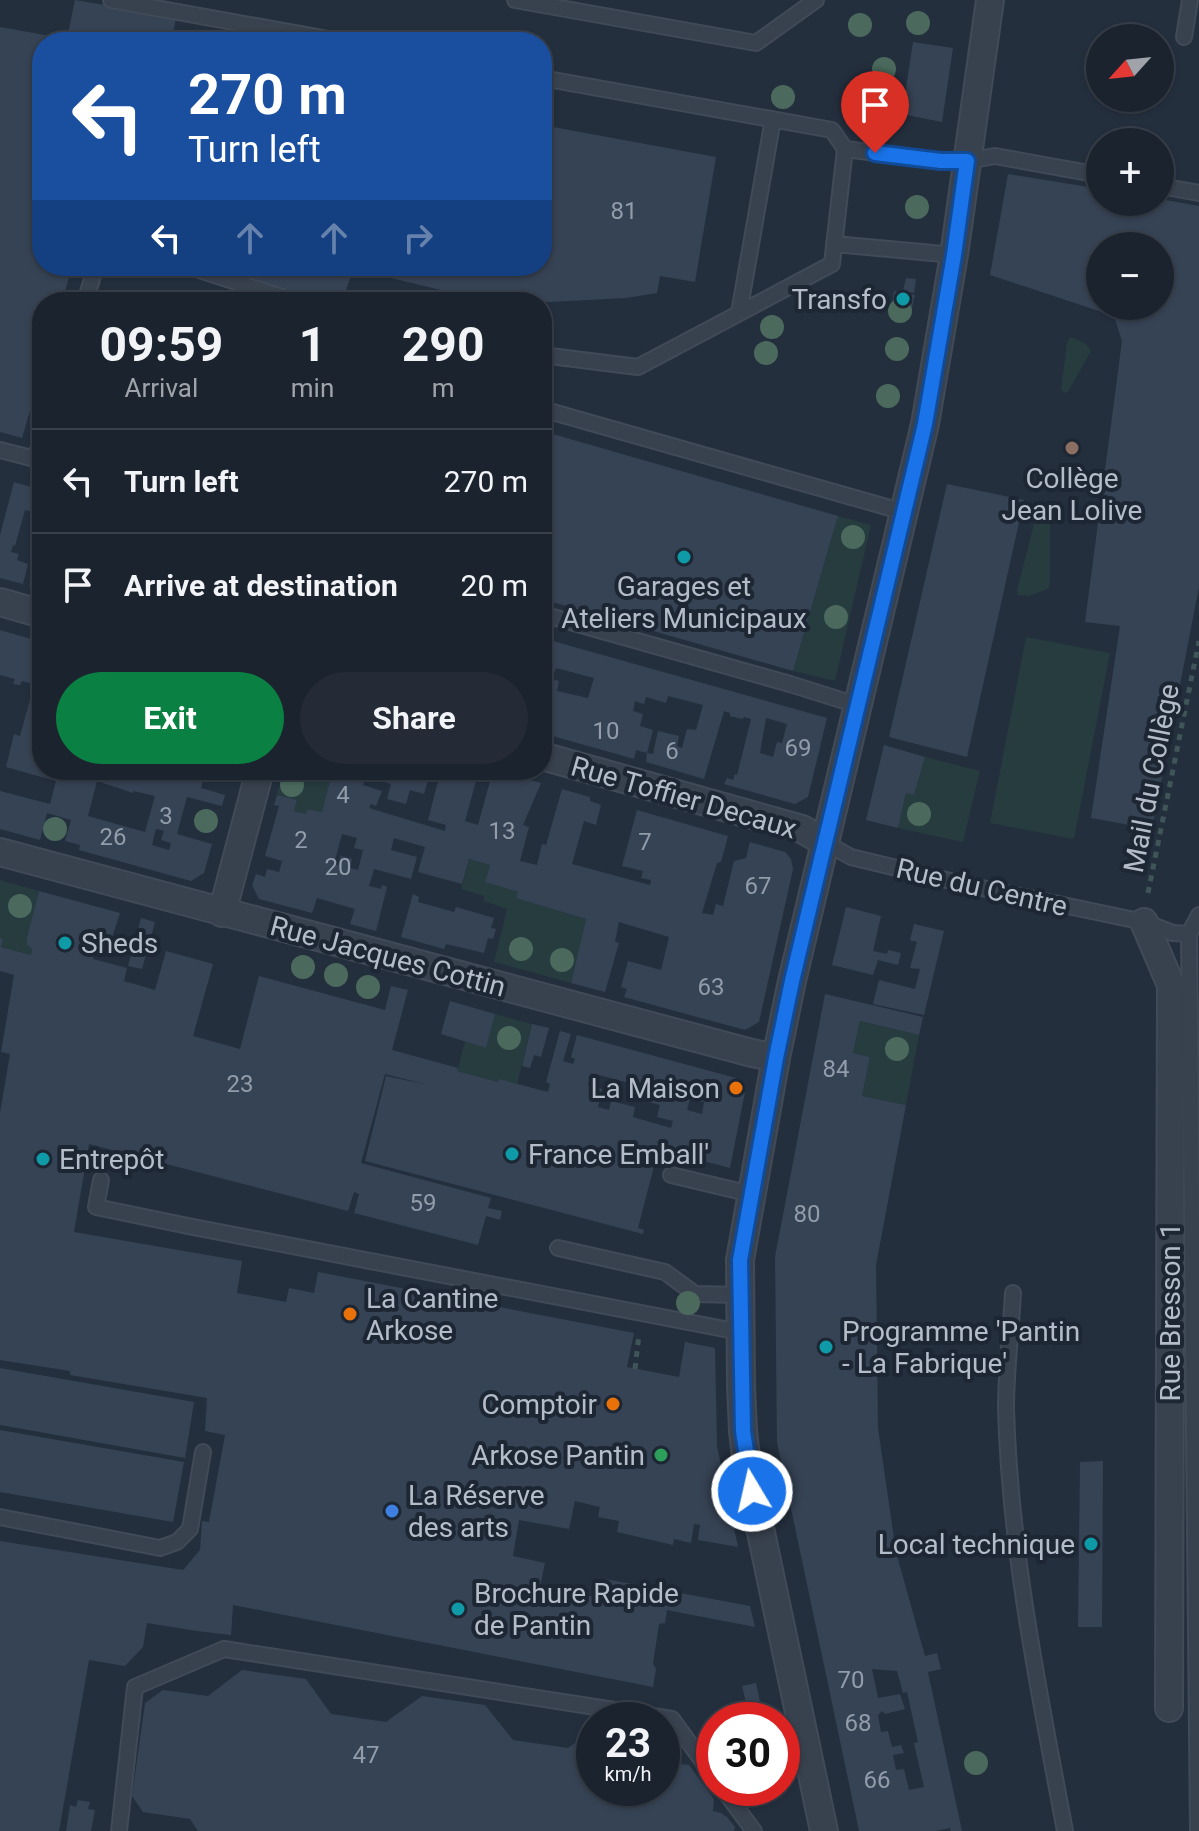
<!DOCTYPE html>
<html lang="en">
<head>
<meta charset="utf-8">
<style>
  :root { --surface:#1b232e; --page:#242b36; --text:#f1f3f6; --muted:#a0a4aa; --line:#39404a; --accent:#0b8043 }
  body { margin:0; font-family:Roboto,sans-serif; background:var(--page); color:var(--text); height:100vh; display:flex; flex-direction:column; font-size:30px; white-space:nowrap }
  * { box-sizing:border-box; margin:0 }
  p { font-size:26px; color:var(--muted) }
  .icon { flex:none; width:44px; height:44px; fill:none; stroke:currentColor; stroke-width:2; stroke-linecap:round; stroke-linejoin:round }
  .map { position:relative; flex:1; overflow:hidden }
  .sheet { position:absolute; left:32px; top:292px; width:520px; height:488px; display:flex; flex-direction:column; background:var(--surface); border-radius:32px; box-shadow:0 2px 6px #0004,0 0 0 2px var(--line) }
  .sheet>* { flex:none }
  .top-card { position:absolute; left:32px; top:32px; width:520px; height:244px; border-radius:32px; box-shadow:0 2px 6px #0004,0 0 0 2px var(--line); background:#1a4fa0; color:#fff; overflow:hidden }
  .needle { width:52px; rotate:243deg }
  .fabs { position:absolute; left:1086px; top:24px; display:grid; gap:16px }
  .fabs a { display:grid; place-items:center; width:88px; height:88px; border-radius:50%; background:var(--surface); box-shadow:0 2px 6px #0004,0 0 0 2px var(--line); font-size:40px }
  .speed { position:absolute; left:576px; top:1702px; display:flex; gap:16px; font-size:40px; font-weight:700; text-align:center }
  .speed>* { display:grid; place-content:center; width:104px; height:104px; border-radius:50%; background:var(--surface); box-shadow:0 2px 6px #0004,0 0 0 2px var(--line); line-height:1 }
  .speed small { font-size:20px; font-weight:400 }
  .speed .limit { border:12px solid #d22; background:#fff; color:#111 }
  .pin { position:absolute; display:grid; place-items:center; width:68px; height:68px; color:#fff; margin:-82px -34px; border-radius:50% 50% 50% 0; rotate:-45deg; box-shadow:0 0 8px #0007 }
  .pin .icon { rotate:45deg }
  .me { position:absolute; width:88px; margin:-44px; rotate:351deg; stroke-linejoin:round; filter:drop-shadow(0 0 6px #0008) }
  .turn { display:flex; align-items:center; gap:28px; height:168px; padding:0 24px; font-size:36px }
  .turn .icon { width:104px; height:104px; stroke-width:2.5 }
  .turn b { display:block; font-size:56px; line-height:68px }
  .lanes { display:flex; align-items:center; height:76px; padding:0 24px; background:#0003; justify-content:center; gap:40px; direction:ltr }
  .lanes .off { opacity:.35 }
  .eta { display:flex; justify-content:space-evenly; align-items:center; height:136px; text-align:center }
  .eta b { font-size:48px; font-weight:700; line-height:56px }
  .button { display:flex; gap:16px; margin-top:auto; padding:16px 24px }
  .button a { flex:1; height:92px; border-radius:48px; background:var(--accent); color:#fff; font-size:32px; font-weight:700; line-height:92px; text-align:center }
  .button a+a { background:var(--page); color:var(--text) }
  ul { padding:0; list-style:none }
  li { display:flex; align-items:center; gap:24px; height:104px; padding:0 24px; border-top:2px solid var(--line) }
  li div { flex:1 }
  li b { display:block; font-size:30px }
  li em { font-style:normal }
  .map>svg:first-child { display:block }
</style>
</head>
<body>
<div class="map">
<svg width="1199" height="1831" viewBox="0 0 1199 1831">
  <rect width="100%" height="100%" fill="#242f3e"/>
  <path fill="#263c3f" d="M1072 337 1087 345 1091 351 1068 392 1064 393 1061 389 1067 343 1069 339Z
    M1043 514H1049L1050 519V583L1048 589 1029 596 1018 595 1017 590 1034 524 1038 517Z
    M838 516 871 525 835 681 793 671Z
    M1026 637 1110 653 1074 839 990 823Z
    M925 757 980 771 963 842 898 828 906 793 914 794Z
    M284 770 330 780 322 812 307 809 306 814 294 811 297 800 277 795Z
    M469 859 490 865 485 882 518 892 517 898 586 919 571 983 494 962 507 909 484 901V896L461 889Z
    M0 880 39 891 27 945 32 949 31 955 1 947 3 939 0 938Z
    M495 1014 532 1024 517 1084 499 1080 498 1082 457 1071 465 1042 486 1047Z
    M860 1021 919 1035 906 1105 862 1096 870 1057 853 1053Z"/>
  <path fill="#364354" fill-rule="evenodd" d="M75 0 176 17 172 42H42V266H72L62 302H42V370L22 438 0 432V27L67 39Z
    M913 42 953 48 942 122 902 114Z
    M542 125 716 157 695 282 660 276 657 293 626 298 549 302 492 298 441 290 353 269 342 302H321L242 279 246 266H542Z
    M1008 174 1100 189V202H1160V199L1199 206V587L1152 829 1091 818 1120 626 1085 622 1122 341 1114 316 990 275ZM1100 246H1160V306H1100Z
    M906 278 916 279 914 293 903 291Z
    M894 291 915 295 912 307 892 304Z
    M542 431 838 516 793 671 542 599Z
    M14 482 42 490V514L25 510 15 546 13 545 11 552 19 554 17 560 28 564 23 584 0 578V535Z
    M947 484 1024 500 967 757 889 737Z
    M39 548 42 549V590L29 586Z
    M0 630 42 642V770H147L161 774 162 770H206L201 788 225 795 222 806 187 797 177 834 212 844 204 873 191 881 79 850 80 845 65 841 71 820 47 813 40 840 0 829V791L50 804 56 781 6 767 14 734 20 736 31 696H33L36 685 22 681 20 685 13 684 15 679 0 675ZM97 781 133 793V791L155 796 145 832 88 816ZM156 829 164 831 161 840 171 843 169 850 152 845Z
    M542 638 827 718 808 797 795 804 724 784 727 778 733 780 735 774 737 775 751 719 744 717 742 719 730 716V713L724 711 704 779 646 762 647 753 636 750 634 759 542 733ZM556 668 594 678 588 698 557 691 559 681 552 679ZM668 696 703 705 696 730 687 729 682 748 677 746 679 736 658 731 653 754 647 753 653 730 640 726 643 714 633 711 635 701 644 704 646 697 666 703ZM766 718 787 724 782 743 777 742 773 757 760 753Z
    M884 745 925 757 914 795 906 793 898 828 866 820Z
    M292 770H356L354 778 364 782 363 785 382 791 376 806 371 804 369 808 445 831 446 825 428 820 441 770H479L465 821 478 825 493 770 541 783 523 825 529 827 520 861 537 865 542 844 546 845 562 789 590 797V801L601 805 596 825 584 821 572 864 650 885 651 880 641 878 643 871 622 866 637 810 728 836 721 862 717 863 702 913 713 915 716 904 723 906 734 861 746 858 750 842 785 852 791 859 793 869 759 1022 745 1030 624 997 627 989 621 987 628 961 661 970 669 937 619 922 615 942 619 943 605 992 571 983 586 919 516 898 518 892 485 882 490 865 469 859 462 884 418 872 425 847 394 838 391 850 417 857 411 879 374 869 369 886 381 889 382 885 387 887 376 931 350 924 355 909 317 898 312 913 259 899 252 885 256 874 265 877 267 869 279 872 282 861 265 856 279 806 274 805 277 795 297 800 294 811 306 814 307 809 322 812 330 780ZM342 834 357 838 354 848 363 850 358 870 350 868 352 859 341 856 338 865 334 864Z
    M365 770H431L424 794 410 790 406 804 387 799 391 784 364 776Z
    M39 891 120 913 110 944 98 940 93 959 127 968 124 981 155 990 166 951 213 964 193 1036 240 1049 259 976 385 1010 391 986 408 990 392 1050 458 1068 457 1071 498 1082 499 1079 548 1092 550 1084 546 1082 560 1031 571 1034 563 1061 573 1064 575 1059 571 1057 577 1035 736 1078 745 1092 730 1168 666 1151 659 1147 638 1228 644 1230 643 1234 365 1161 386 1076 428 1085 385 1074 361 1163 491 1198 488 1208 502 1211 500 1220 486 1216 478 1245 354 1213 359 1194 354 1192 348 1211 89 1144 74 1232 242 1261 237 1293 286 1302 289 1288 314 1293 318 1272 634 1333 627 1367 679 1377 685 1342 715 1348 717 1446 738 1547 698 1540 700 1525 694 1524 691 1543 674 1539 673 1545 617 1532 619 1521 598 1517 600 1507 575 1501 569 1529 519 1520 513 1556 545 1563 540 1587 601 1598 605 1579 750 1606 755 1627 667 1610 665 1623 659 1624 653 1664 656 1669 653 1687 233 1605 231 1635 197 1631 147 1623 143 1647 125 1666 89 1660 59 1831H0V1541L183 1570 200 1550 202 1521 209 1522 225 1435 205 1431 207 1398 70 1375V1371L0 1360V1113L10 1054 1 1052 14 975 0 971V938L3 939 1 947 31 955 32 949 27 945V938ZM591 1073 641 1086 637 1099 660 1105 657 1117 673 1121 671 1128 633 1117 635 1107 611 1101 609 1110 598 1107 602 1089 588 1085ZM691 1094 697 1095 696 1101 704 1102 702 1114 687 1110Z
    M413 894 419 897 418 902 454 912 456 907 494 918 491 928 496 929 493 939 488 938 484 953 446 944 444 949 401 937Z
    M846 907 881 916 873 951 887 954 888 950 901 953 898 965 878 960 873 975 832 965Z
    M141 918 155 922 142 969 128 966Z
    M914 924 944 931 924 1015 873 1004 879 980 915 989 920 969 910 968 917 942 910 940Z
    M825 994 923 1017 919 1035 860 1021 853 1053 870 1057 862 1096 906 1105 876 1265 878 1428 896 1552 925 1656 937 1653 941 1669 928 1672 962 1831H951L950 1828 936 1831H859L777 1442 775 1257ZM872 1669 897 1671 903 1693 907 1692 918 1742 914 1743 924 1787 909 1790 904 1769 896 1770 893 1755 904 1753 901 1745 892 1747 888 1731 881 1732 878 1715 882 1711 885 1714 905 1709 900 1694 878 1698Z
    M450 1001 495 1014 486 1048 441 1034Z
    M532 1024 549 1028 541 1057 534 1055 530 1068 522 1066Z
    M0 1368 194 1402 185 1458 0 1425Z
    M0 1430 184 1462 173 1522 0 1492Z
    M1103 1461 1102 1627H1078L1080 1462Z
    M242 1670 306 1679 331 1714 386 1722 422 1696 485 1705 513 1740 568 1748 594 1729V1788H662V1762L689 1765 714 1799 713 1811 721 1813 727 1817 735 1827 734 1831H198L190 1819 143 1812 132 1796 145 1703 163 1690 208 1696Z
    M756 1683 760 1701 746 1703 742 1686Z
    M746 1705 762 1708 765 1720H740L737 1717Z
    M78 1800 90 1802 88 1809 95 1810 91 1831H66L70 1805 76 1807Z"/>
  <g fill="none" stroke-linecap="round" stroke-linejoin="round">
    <g stroke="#414a57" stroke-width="18">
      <path id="service" d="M111 0 345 42
        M515 0 756 43 816 0
        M1184 37 1190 0
        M542 78 832 130 845 149
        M1160 186 1199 193
        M834 244 954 255
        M187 266 297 302
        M85 302 96 266
        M739 313 773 119
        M542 355 638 367 832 264 845 149 941 161H967L995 156 1100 175
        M542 409 904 512
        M0 450 35 459 42 436
        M542 614 790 684 857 705
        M824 842 851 857 963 884 1144 922 1173 933 1189 934 1198 1831
        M1189 934 1199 915
        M671 1175 751 1194
        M101 1180 96 1207 188 1226 740 1332
        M558 1248 665 1272 695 1294 739 1295
        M1013 1293C1011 1331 1006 1370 1006 1409 1010 1551 1039 1692 1065 1831
        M0 1517 160 1548 177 1542 190 1529 203 1452
        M722 1788 754 1831
        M119 1831 135 1687 224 1649 672 1719 714 1777"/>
    </g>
    <g stroke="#414a57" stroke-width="30">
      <path id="minor" d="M0 602 42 614
        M542 756 802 829 824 842
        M0 852 752 1053 776 1058
        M222 913 260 770
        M1144 922 1171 985 1169 1708
        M824 1831 747 1466 743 1431 741 1385 740 1260 776 1058 792 981 925 424 954 255 990 0"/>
    </g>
    <path stroke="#3f5557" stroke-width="5" stroke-dasharray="6 6" stroke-linecap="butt" d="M1148 893 1199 641
      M635 1369 639 1334"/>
    <use href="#service" stroke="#38414e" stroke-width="14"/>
    <use href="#minor" stroke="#38414e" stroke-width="26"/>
  </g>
  <g fill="#4b6a5d">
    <circle cx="918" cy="23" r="12"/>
    <circle cx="860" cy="25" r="12"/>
    <circle cx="884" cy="69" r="12"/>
    <circle cx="783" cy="97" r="12"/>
    <circle cx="917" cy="207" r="12"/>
    <circle cx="900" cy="311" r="12"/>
    <circle cx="772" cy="327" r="12"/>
    <circle cx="897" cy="349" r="12"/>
    <circle cx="766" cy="353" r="12"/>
    <circle cx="888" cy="396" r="12"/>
    <circle cx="853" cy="537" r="12"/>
    <circle cx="836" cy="617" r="12"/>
    <circle cx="292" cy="785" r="12"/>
    <circle cx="919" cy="814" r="12"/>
    <circle cx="206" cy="821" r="12"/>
    <circle cx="55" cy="829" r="12"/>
    <circle cx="20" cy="906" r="12"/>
    <circle cx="521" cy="949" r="12"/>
    <circle cx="562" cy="960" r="12"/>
    <circle cx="303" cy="967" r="12"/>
    <circle cx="336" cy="975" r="12"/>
    <circle cx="368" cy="987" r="12"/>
    <circle cx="509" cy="1038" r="12"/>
    <circle cx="897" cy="1049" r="12"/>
    <circle cx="688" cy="1303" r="12"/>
    <circle cx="976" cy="1763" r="12"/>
  </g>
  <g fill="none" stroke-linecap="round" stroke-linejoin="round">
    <g stroke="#114b97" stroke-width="20">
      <path id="route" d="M752 1491 743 1431 740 1260 776 1058 792 981 925 424 954 255 967 161H941L875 153"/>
    </g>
    <use href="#route" stroke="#1a73e8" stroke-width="14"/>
  </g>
  <g fill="#0f9aa8" stroke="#1d2633" stroke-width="3">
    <circle cx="903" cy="299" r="8"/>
    <circle cx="684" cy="557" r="8"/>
    <circle cx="65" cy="943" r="8"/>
    <circle cx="512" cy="1154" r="8"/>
    <circle cx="43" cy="1159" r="8"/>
    <circle cx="826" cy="1347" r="8"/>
    <circle cx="1091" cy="1544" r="8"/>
    <circle cx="458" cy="1609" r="8"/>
  </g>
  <circle fill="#8d6e63" stroke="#1d2633" stroke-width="3" cx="1072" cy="448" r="8"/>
  <g fill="#e8710a" stroke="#1d2633" stroke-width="3">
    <circle cx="736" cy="1088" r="8"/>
    <circle cx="350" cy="1314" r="8"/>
    <circle cx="613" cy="1404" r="8"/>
  </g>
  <circle fill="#2e9e5b" stroke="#1d2633" stroke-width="3" cx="661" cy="1455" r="8"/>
  <circle fill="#3f7fe0" stroke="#1d2633" stroke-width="3" cx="392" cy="1511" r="8"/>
  <g text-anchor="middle" stroke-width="8" stroke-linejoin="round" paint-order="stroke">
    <g font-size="24" fill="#929caa">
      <text x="624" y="219">81</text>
      <text x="606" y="739">10</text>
      <text x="798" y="756">69</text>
      <text x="672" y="759">6</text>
      <text x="343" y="803">4</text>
      <text x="166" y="824">3</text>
      <text x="502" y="839">13</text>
      <text x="113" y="845">26</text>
      <text x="301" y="848">2</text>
      <text x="645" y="850">7</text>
      <text x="338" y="875">20</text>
      <text x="758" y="894">67</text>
      <text x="711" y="995">63</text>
      <text x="836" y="1077">84</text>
      <text x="240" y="1092">23</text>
      <text x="423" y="1211">59</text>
      <text x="807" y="1222">80</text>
      <text x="851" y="1688">70</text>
      <text x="858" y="1731">68</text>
      <text x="366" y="1763">47</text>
      <text x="877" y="1788">66</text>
    </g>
    <g font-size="28" fill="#b4bcc9" stroke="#1d2633" text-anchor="start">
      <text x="887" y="309" text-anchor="end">Transfo</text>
      <text x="1072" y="488" text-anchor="middle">Collège<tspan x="1072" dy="32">Jean Lolive</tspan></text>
      <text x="684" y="596" text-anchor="middle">Garages et<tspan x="684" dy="32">Ateliers Municipaux</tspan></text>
      <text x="81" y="953">Sheds</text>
      <text x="720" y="1098" text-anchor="end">La Maison</text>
      <text x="528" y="1164">France Emball'</text>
      <text x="59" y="1169">Entrepôt</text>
      <text x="366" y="1308">La Cantine<tspan x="366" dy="32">Arkose</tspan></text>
      <text x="842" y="1341">Programme 'Pantin<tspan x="842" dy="32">- La Fabrique'</tspan></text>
      <text x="597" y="1414" text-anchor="end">Comptoir</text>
      <text x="645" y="1465" text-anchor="end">Arkose Pantin</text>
      <text x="408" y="1505">La Réserve<tspan x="408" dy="32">des arts</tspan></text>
      <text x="1075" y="1554" text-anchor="end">Local technique</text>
      <text x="474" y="1603">Brochure Rapide<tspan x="474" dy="32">de Pantin</tspan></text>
    </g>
    <g font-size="28" fill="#b4bcc9" stroke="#1d2633">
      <text transform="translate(1151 778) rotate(-79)" y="10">Mail du Collège</text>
      <text transform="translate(684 797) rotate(16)" y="10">Rue Toffier Decaux</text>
      <text transform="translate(982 887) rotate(13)" y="10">Rue du Centre</text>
      <text transform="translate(388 956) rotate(15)" y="10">Rue Jacques Cottin</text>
      <text transform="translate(1170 1312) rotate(-90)" y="10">Rue Bresson 1</text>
    </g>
  </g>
</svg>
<div class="fabs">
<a><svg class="needle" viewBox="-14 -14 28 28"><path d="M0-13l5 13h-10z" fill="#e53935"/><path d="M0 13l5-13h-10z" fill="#a0a4aa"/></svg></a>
<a>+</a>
<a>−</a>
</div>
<div class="speed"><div>23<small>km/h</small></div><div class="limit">30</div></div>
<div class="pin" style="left:875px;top:153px;background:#d93025"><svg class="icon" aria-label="arrive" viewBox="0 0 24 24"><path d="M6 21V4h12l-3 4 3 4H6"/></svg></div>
<svg class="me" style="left:752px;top:1491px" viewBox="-20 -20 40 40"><circle r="17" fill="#1a73e8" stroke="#fff" stroke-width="3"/><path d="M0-11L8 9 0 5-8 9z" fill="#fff"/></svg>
<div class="top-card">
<div class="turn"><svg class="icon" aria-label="left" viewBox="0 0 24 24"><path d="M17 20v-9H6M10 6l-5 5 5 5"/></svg><div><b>270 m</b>Turn left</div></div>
<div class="lanes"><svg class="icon" aria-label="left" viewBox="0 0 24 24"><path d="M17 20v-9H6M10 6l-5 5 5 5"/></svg><svg class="icon off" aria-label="ahead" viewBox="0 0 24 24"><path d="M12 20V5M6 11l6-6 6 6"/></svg><svg class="icon off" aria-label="ahead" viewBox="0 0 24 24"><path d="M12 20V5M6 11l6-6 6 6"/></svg><svg class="icon off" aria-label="right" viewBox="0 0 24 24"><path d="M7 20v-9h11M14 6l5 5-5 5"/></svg></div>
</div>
<section class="sheet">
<div class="eta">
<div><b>09:59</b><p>Arrival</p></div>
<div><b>1</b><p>min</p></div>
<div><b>290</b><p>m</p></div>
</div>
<ul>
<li><svg class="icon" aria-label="left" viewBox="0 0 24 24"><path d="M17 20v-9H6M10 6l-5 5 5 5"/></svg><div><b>Turn left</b></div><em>270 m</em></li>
<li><svg class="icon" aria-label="arrive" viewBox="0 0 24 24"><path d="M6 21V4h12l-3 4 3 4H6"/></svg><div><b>Arrive at destination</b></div><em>20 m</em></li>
</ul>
<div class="button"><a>Exit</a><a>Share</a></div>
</section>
</div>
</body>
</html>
